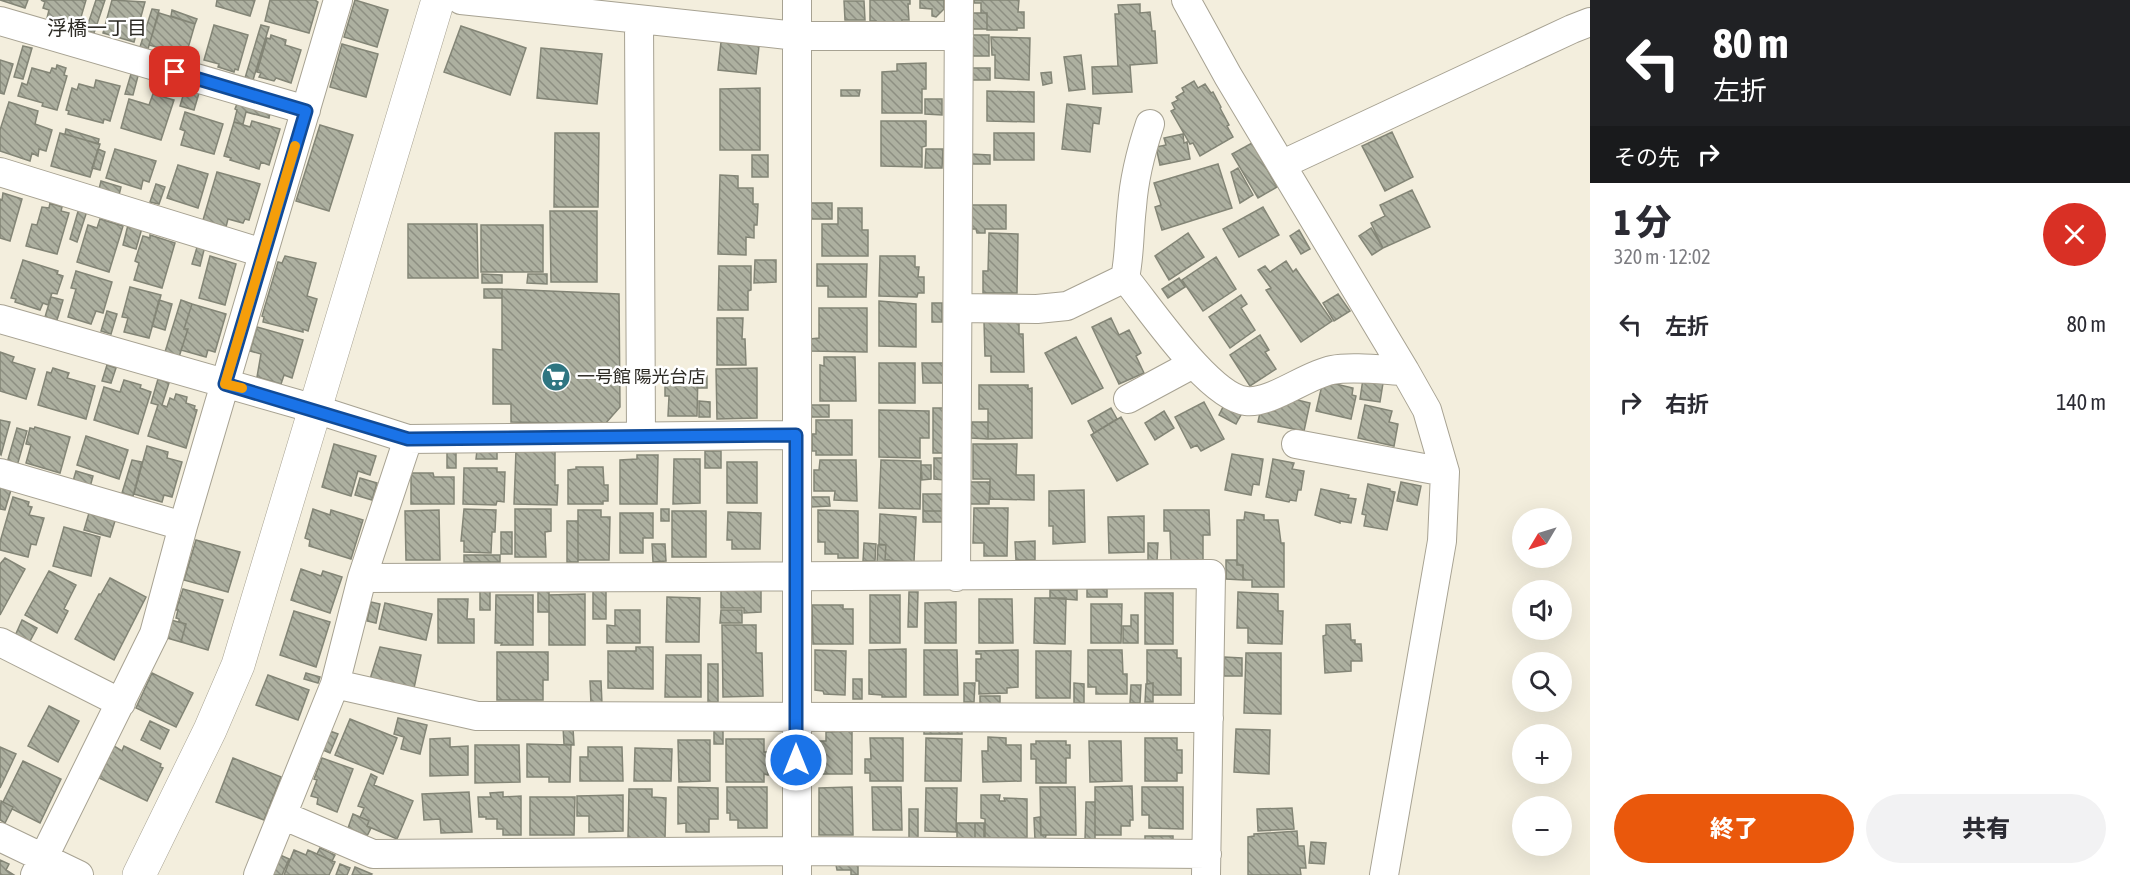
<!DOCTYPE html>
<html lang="ja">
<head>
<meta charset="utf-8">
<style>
  :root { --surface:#fff; --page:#f2f2f3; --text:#2b2b33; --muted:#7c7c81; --accent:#ea580c }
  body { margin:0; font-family:"Asap Condensed","Noto Sans JP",sans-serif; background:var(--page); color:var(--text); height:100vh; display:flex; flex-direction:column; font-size:22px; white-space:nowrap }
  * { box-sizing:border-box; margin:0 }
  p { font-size:20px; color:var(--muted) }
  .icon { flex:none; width:33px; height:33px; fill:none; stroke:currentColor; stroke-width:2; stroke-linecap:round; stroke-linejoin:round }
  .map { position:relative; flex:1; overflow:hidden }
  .side { display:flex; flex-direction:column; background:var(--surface); width:540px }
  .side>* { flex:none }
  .hud { background:#202124; color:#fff; overflow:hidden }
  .needle { width:39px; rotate:232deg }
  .controls { position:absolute; left:1512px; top:508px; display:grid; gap:12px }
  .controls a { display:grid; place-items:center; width:60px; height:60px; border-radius:50%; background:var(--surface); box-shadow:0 6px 24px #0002; font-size:30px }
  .pin { position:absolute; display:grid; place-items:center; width:51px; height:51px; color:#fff; margin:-26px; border-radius:12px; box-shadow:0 3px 9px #0006 }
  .me { position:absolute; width:66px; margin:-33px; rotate:0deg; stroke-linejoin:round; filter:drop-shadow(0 0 4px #0008) }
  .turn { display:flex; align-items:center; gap:21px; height:126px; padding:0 24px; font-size:27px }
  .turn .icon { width:78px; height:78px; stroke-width:2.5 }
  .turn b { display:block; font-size:42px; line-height:51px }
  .then { display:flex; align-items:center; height:57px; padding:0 24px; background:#0003; gap:12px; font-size:22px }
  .round { display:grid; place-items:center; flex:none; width:63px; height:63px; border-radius:32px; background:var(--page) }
  .head { display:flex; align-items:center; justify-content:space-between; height:102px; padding:0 24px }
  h1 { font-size:36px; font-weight:800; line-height:45px }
  .primary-button { display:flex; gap:12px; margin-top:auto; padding:12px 24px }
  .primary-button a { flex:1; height:69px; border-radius:36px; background:var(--accent); color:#fff; font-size:24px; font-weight:800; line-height:69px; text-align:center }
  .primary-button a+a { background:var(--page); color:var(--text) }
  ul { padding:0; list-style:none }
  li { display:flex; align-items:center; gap:18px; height:78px; padding:0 24px }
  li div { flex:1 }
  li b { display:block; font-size:22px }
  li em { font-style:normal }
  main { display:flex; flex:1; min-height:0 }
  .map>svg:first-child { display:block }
</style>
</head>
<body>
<main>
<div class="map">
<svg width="1590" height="875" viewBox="0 0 1590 875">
  <defs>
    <pattern id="building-back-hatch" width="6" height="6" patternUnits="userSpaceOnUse" patternTransform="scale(1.5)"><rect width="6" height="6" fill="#adb0a0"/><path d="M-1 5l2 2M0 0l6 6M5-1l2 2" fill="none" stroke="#8d8f82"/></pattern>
  </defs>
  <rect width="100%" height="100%" fill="#f3eedd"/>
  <path fill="url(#building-back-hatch)" stroke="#838576" stroke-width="1.5" d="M0 0H28L25 8Z
    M41 0H86L79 24 73 23 71 29 49 22 50 18H47L49 10 43 8 45 2Z
    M96 0H105L94 33 86 30Z
    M112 0 145 2 134 42 103 33Z
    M217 0H255L250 16 216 6Z
    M270 0H315L318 2 309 33 265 21Z
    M355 0 388 10 377 47 344 37Z
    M870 0H910V4H908L909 20H902V23H877L876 21H870Z
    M920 0H944V9L936 17 932 16V9L920 8Z
    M974 0H1019L1018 12H1024V28H1017V30H987V13H981V3H974Z
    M844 1H864L865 20H845Z
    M1140 4V13L1150 12 1152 31H1155L1157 63 1130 65 1132 92 1093 94 1092 67 1118 66 1115 14H1119L1118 5Z
    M152 9 159 10 148 49 140 47Z
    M172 10 197 19 195 24 171 16Z
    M159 13 195 24 186 55 149 45Z
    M971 13H987V29H971Z
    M214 25 248 35 238 70 235 69 234 72 218 67 219 64 204 60Z
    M261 25 269 27 253 80 245 78Z
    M461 26 526 48 510 95 444 72Z
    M271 35 286 40 285 45 301 50 291 83 276 78 274 81 259 77 261 73 257 72 267 38 270 39Z
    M971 35H989V56H971Z
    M991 37 1030 38 1029 80 995 78V55H992Z
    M721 42 759 46 756 74 718 70Z
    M342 44 378 54 366 97 330 87Z
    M23 46 32 48 23 79 14 77Z
    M541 48 602 54 597 104 537 98Z
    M1081 55 1085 89 1069 91 1064 57Z
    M0 60 13 64 4 94 0 93Z
    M926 63V89H922V113H882V72L897 71V64Z
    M57 65 66 68 64 75 67 76 57 110 42 106 43 103 18 96 22 83 27 85 32 68 50 73 52 68 56 69Z
    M972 68H990V80H972Z
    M1051 72 1052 83 1043 85 1041 73Z
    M131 74 138 76 133 95 125 94Z
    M96 80 120 86 110 121 104 119 103 123 68 114 69 111 66 110 72 88 77 90 79 84 94 88Z
    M1194 81 1198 88 1205 84 1211 93 1213 92 1221 107 1220 108 1229 125 1227 126 1233 137 1200 156 1193 143 1190 144 1171 111 1175 109 1172 103 1178 100 1176 97 1184 92 1182 88Z
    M760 88V150H720V89Z
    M185 89 199 93 194 110 180 106Z
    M841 90H860L859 96H841Z
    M987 91 1034 92V122L987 121Z
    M153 94 174 100 161 140 121 128 129 99 149 105Z
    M925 99H942V115L925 114Z
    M9 102 38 111 35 124 52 130 46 151 39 149 38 156 32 153 30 161 0 151V130Z
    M237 104 270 113 269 118 246 112 243 124 234 122 237 110 235 109Z
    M1067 104 1101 108 1099 124 1093 123 1090 152 1062 149Z
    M185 112 223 124 214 154 181 145 185 131 180 129Z
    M252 121 280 129 269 165 261 162 259 169 230 160 231 158 224 156 234 122 250 127Z
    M881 121H926V146L922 147V167L881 166Z
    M320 125 353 135 329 211 296 201Z
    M66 129 99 139 98 144 65 134Z
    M1392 132 1413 177 1385 191 1362 146Z
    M60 133 100 144 90 177 51 166Z
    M555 133H599L598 207H554Z
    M994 133H1034V160H994Z
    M1183 134 1184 143 1187 142 1190 159 1160 165 1156 147 1166 145 1164 138Z
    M1252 143 1277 187 1258 198 1232 154Z
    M98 149 105 152 100 170 92 168Z
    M115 149 156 161 149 182 143 180 141 189 106 178Z
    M926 149H943L942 168H925Z
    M970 154 990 155V164H970Z
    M752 155H768V177H752Z
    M1218 164 1232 208 1162 230 1155 207 1161 205 1154 183Z
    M178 165 208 174 198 208 167 198Z
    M1238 168 1253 195 1240 203 1231 172Z
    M217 172 260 184 249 220 245 219 243 223 228 219 226 227 203 220Z
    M720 175 738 176V188H753V204H758L757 225H754V238L746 237V255L718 254Z
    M101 181 121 187 119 195 99 189Z
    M156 184 165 187 159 204 150 202Z
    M1412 190 1430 227 1383 248 1371 223 1385 216 1380 205Z
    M3 193 22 199 10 241 0 238V199L2 200Z
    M50 203 62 207 61 211 69 213 57 254 26 246 32 224 37 225 42 207 49 208Z
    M811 203H832V219H810Z
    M971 205H1006V229H985V233H977L976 229H971Z
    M1263 207 1279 235 1239 257 1223 229Z
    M79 208 87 211 77 242 70 239Z
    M838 208H862V230H868V256H822V224H838Z
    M550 211H597V282H551Z
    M100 219 123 226 109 272 77 262 88 225 97 228Z
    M408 224H477L478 278H408Z
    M128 225 142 228 136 249 123 245Z
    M481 225H543V272H481Z
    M1371 228 1383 248 1372 255 1359 236Z
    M1299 230 1310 249 1301 254 1290 236Z
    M989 233 1018 234 1017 293H983V271H988Z
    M1188 233 1204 257 1169 280 1155 256Z
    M150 235 175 243 162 288 134 280 139 263 135 261 143 236 150 238Z
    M198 244 205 246 200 266 192 264Z
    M210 256 236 264 225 305 199 298Z
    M285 256 316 263 307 296 317 299 308 331 303 329V332L263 322 264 317 262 316 278 262 282 263Z
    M880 256H915V267H919L918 277H924V293H918L917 297 879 296Z
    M1216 257 1236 289 1203 311 1182 280Z
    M23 260 58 271 57 274 63 276 57 294 52 293 48 305 43 303 40 310 15 302 16 299 11 298Z
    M755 260H776V282L754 283Z
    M1286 261 1293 272 1296 269 1332 321 1301 342 1266 290 1271 288 1258 270 1265 266 1270 272Z
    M817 264H867L866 297H828V286H817Z
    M719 266H751V290L748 291V310H718Z
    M76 271 112 282 103 313 96 311 91 324 68 317 76 289 71 288Z
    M482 274 502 275V283H482Z
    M528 274H547V284L527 283Z
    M1179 278 1185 287 1168 298 1162 289Z
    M130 287 161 295 149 338 124 332 128 318 122 317Z
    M484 289H502V298H484Z
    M502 289 619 294 620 407 605 424 511 422V404H493V349L502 350Z
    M1338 294 1350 311 1334 321 1323 303Z
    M1241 295 1247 304 1241 308 1255 330 1230 348 1209 317Z
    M51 297 63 300 57 320 45 317Z
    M159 300 172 304 165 330 152 326Z
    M181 300 192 304 184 329H188L179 357 165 352Z
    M879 301 916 304V347L879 346Z
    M932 303H942V322H932Z
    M192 304 226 314 215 352 208 350 206 357 181 350 188 329H184Z
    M819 308H867V352L810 351V339L819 338Z
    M107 311 117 314 111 334 101 331Z
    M717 318H743L742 339H745L746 365H717Z
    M1111 318 1119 335 1129 330 1141 353 1136 356 1144 373 1119 384 1092 327Z
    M1019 321V334H1023L1024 372H991V356H985L984 322Z
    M257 327 303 340 292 378 284 375 281 384 257 377 261 354 250 351Z
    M1260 335 1269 350 1265 352 1276 369 1250 386 1230 355Z
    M1076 337 1103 388 1072 404 1045 353Z
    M0 352 14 357 12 362 35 369 26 399 0 391Z
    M824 357H855L856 401H820V365L824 366Z
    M879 363H915V403H879Z
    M922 363H943V383H923Z
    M107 365 116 368 111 383 102 381Z
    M53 368 69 373 67 378 95 386 86 419 38 405 47 372 51 373Z
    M757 368V418L717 419 716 369Z
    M665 372 698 373 697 416H668L669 396H665Z
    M698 376H707V388H697Z
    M158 379 169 383 162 405 167 407 170 398 174 400 176 394 187 397 186 403 195 406 194 409 197 410 186 448 148 436 158 405 151 403Z
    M1363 379 1383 383 1380 402 1360 399Z
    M124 380 141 385 140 388 151 392 138 434 94 420 104 387 120 392Z
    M1323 381 1353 388 1352 395 1356 396 1351 419 1316 411Z
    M979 385H1028V389L1032 388V438L988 439V409H979Z
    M1285 397 1310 403 1304 431 1258 422 1261 408 1275 411 1276 404Z
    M699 401 710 402V417H699Z
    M1204 402 1224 439 1201 451 1197 445 1191 448 1175 417Z
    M1225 403 1242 413 1236 424 1219 415Z
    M811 405H829V417H811Z
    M1365 405 1392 411 1389 422 1398 424 1394 446 1358 438Z
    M933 408H944V453H933Z
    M1111 408 1117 419 1094 433 1088 421Z
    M879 410 929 411V438H920V458L879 457Z
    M1164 411 1174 428 1155 440 1145 423Z
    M1121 417 1148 464 1117 481 1091 435Z
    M0 420 10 422 1 455 0 454Z
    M816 420H852V455H816V451H812V434H816Z
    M972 422H988V439L971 438Z
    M35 427 70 437 60 473 26 463 31 445 26 444 30 428 34 429Z
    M17 428 27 431 17 466 7 463Z
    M86 436 128 450 119 479 77 465Z
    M334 444 376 456 370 475 358 471 351 496 322 487Z
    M973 444H1017L1016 475H1034V500L990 499V479H973Z
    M147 446 168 452 167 458 182 462 172 497 164 495 162 502 134 494Z
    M456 450V468H447V451Z
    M477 450H497V459H476Z
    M516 450 555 451V485H558L557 505 514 504Z
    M705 451H721V468H705Z
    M1232 454 1263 459 1259 485 1253 484 1251 495 1225 490Z
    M637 455H658L657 504H620V460L637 459Z
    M934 458H944V480L934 479Z
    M674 459H700V503L673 504Z
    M1273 459 1294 463 1292 469 1304 471 1301 490H1298L1296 501 1290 500 1289 502 1266 497Z
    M132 460 142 462 133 496 122 493Z
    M820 460H856L857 501 834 500 835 491H814V470H819Z
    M881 460 921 461 920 509 879 508Z
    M727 462H757V503H727Z
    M921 465H931V479L922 480Z
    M576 467H603L604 485H608V501H603V504H568V470L576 469Z
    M464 468H497V472H505L504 502 497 501 496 505 463 504Z
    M76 471 93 476 90 487 73 481Z
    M411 473H433L434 477H454V504H411Z
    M360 478 377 483 372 500 355 495Z
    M970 482H990L989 504H970Z
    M1401 482 1421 486 1417 505 1397 501Z
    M1368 484 1390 489V491L1395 492 1387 530 1364 526 1366 515 1362 514Z
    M0 486 11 490 5 510 0 509Z
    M1321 489 1349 495 1348 498 1356 499 1351 523 1340 521V523L1315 515Z
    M1084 490 1085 542 1053 544V526H1049V491Z
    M923 494H943V511H923Z
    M13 497 29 502 28 506 32 507 29 515 44 518 36 545 31 544 28 557 0 550V542Z
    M811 497H829L830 506 811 507Z
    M974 508H1008L1007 556H984V543H973Z
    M313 509 330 515 331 510 363 520 351 559 309 546 310 540 305 538Z
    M464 509 496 510 495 532H492L491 553 464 552V541H461Z
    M515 509H551V531L545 532 546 557H515Z
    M661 509H669V521H661Z
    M439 510 440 560H406L405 511Z
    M578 510H601V517H610L609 560H578Z
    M818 510 858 511V558H838V554H825V542H818Z
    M1164 510H1209L1210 535H1203V561H1171L1170 531H1164Z
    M672 511H706V557H672Z
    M923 511H943V522H923Z
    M728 512 761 513 760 549H732V540H727Z
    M1245 512 1264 515V520H1278L1281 543H1284V587H1252V580H1243V565H1237V520H1244Z
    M89 513 115 521 110 537 84 530Z
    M620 513H653V538H643V553H620Z
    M880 514 916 517 914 562 885 560 886 545 879 544Z
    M1144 516V552L1109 553 1108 517Z
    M567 521H578V562H567Z
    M64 527 100 537 91 576 53 566Z
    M501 532H512V554H501Z
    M196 540 240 552 228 592 184 580Z
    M1035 541V560H1016L1015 542Z
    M864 543 876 544 875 561H863Z
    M1148 543H1158L1157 561 1148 562Z
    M652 544H665L666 561 653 562Z
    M878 545H886L885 560H889L888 564 877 563Z
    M464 555H500V562H464Z
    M5 558 25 569 0 615V564Z
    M1226 560H1237V565H1243V580L1226 579Z
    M301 569 321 576 323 571 342 577 330 613 291 600Z
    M49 571 76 585 64 609 68 611 57 633 25 615Z
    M110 578 146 597 114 660 75 639 99 594H101Z
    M183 589 223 600 208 650 181 642 186 624 179 622V619L176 618 178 610H176Z
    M1087 589H1107V597H1087Z
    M490 590V610H480V591Z
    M538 590H549V612H538Z
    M593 590H606V619H593Z
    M721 590H761V612L744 613V608H721Z
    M1050 590H1077V600L1050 598Z
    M909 592H918L917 627H908Z
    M1238 592 1278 594V611H1283L1282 644 1248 643V628H1237Z
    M1145 593H1173V644H1145Z
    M585 594V645H549V595Z
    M496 595H533V645H501L502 643H495Z
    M870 595H900V643H870Z
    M667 597 700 598 699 642H666Z
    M1035 598H1066L1065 644 1034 643Z
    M438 599H468L467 619H474V643H438Z
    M979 599H1012L1013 643H979Z
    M371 602 380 604 376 623 367 621Z
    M956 602V643H925V603Z
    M385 603 432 614 426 640 379 629Z
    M1091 604H1122L1121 643H1091Z
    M812 605H843V609H853V644H813Z
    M615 610H640V643H607V625L615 626Z
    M721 610H742V623H720Z
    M294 611 330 622 316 667 280 655Z
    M1131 615H1138V643H1123V626H1131Z
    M22 620 37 628 29 643 15 636Z
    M171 620 186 624 181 642 167 638Z
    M1350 624 1351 640H1355V644H1361L1362 661H1351V671L1325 673 1323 636 1326 635V625Z
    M722 625H756V653H762L763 696 723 697Z
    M380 647 421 655 414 688 370 679Z
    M636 647H653V689L608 688V651H636Z
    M906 649V697H882V695L869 694V650Z
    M815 650 846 651 845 695 824 694 823 691 815 690Z
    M924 650H957L958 695H924Z
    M1018 650V687L1007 688V693L979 694V681H976V659H981V654H976V651Z
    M1088 650H1122L1123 674H1127V694H1096V687H1088Z
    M1147 650H1177V658H1181V695H1153V683L1147 684Z
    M1036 651H1071L1070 698H1036Z
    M497 652H548V680H543V700H497Z
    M1246 653H1281V714L1244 713Z
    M666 655H701V697H665Z
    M1224 657 1242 658V676H1224Z
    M708 664H718V702H708Z
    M152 673 193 693 176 727 136 708Z
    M306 673 320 677 318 683 304 679Z
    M268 675 309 690 298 720 256 705Z
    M853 679H862V699H853Z
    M590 681H601L602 704H591Z
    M964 683H975L974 702H964Z
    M1074 683 1084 684V703H1074Z
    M1153 683V702H1145L1146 684Z
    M1131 685H1141L1140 703H1130Z
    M980 696H1000V704H980Z
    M49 706 79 721 58 762 28 746Z
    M398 718 427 725 420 754 401 749 404 737 394 734Z
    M350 719 397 738 383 774 335 755Z
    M150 721 169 730 160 749 141 740Z
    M563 727 573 728 574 745 564 744Z
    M714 727H723V744H714Z
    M924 727H962V734H924Z
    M1236 729 1270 730 1269 774 1234 772Z
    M330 731 338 734 330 753 323 750Z
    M852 731V774H816V741H826V732Z
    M988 737 1006 738V745H1021V781L983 782 982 751H988Z
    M450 738V747L468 746V775L430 776V739Z
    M870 738H903V781H870V773H865V759H871Z
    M926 738 962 739 961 781H925Z
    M1145 738H1177V750H1182V773H1177V781H1145Z
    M726 739H764V752H768V775L764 774V782H726Z
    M678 740H710V781L679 782Z
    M1036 741H1066V745H1070V758H1066V783H1036V759H1031V744H1036Z
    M1089 741H1121L1122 781 1090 782Z
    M527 744 571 745 570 782H549V777H527Z
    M475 745H519L520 782 475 783Z
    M114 746 122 751 124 746 161 764 160 767 163 768 147 801 99 778Z
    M0 747 16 754 0 788Z
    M588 747H622L623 781H580V757H588Z
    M635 748 672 749 671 781H634Z
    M233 758 281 777 264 820 216 802Z
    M322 758 353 769 337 812 317 804 318 798 311 796 317 780 314 779Z
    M23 761 61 779 40 823 12 809 13 807 3 802Z
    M371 774 377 777 374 785 413 801 397 839 367 826 369 821 360 817 364 808 358 806Z
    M1132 786 1133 820H1130V826H1121V835H1095V787Z
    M678 787 718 788V819H709V832H686V823L678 824Z
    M727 787H767V828H738V820H730V813H727Z
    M852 787 853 835H819V788Z
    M872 787H901L902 830H873Z
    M1040 787H1075L1076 835H1041Z
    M1142 787H1183V829L1149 828V815H1142Z
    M926 788H957L956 832 925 831Z
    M629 789H652V797L666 798 665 839 628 838Z
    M469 792 472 832 441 833 440 819 424 820 422 794Z
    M503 792V797L521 796V835H503V829H497V819H486V817H479L478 797H491L490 793Z
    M623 795V831L589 832V816H577V796Z
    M981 795H1000L999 801H1005L1004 798 1027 799V838H985V819L981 818Z
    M530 797H575L574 835H530Z
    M1 801 13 807 5 823 0 820Z
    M1086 802H1095V840H1085Z
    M1292 808 1294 829 1258 831 1257 809Z
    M909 809H918V841H909Z
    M353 814 369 821 367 826 371 828 367 836 348 828Z
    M1040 817 1041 835H1046L1045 841H1035L1034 818Z
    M957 823H975V842H957Z
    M975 823H984V842H975Z
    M1297 831 1298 846H1304L1306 868H1300L1301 875H1248V837L1254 836V834Z
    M1145 836H1173V841H1145Z
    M1311 842 1326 843 1324 864 1309 863Z
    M320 848 335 855 332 861 317 854Z
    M294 850 306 855 308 850 335 862 329 875H284Z
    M280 855 289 859 282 875H272Z
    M0 860 9 864 6 870 14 875H0Z
    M340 864 350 868 347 875H336Z
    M836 865H858V875H851V870H837Z
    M355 867 372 874 371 875H352Z"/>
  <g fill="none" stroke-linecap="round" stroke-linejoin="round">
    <g stroke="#a7a292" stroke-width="30">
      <path id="minor" d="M461 0 797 36H959
        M1186 0 1228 76 1405 371 1427 410 1445 472 1442 541 1384 875
        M639 20 641 435
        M0 21 306 110
        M1283 164 1572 29 1590 22
        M0 172 263 253
        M1125 278C1130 254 1129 231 1132 207 1134 178 1141 151 1150 124
        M958 308 1037 309 1067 306 1125 278C1149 307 1209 397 1246 401 1271 404 1306 375 1332 370 1351 366 1384 370 1405 371
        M0 319 315 409 408 439 796 435
        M1128 399 1193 364
        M1296 444 1445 472
        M0 473 183 526
        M956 577 959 0
        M362 578C645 576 928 578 1211 574L1206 875
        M0 642 121 703
        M335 684 477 716 1209 718
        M282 815 373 854 797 851 1207 854
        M0 837 79 875
        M35 875 154 634 183 526 338 0
        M258 875 335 684 362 578 408 439
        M797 875V0"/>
    </g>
    <g stroke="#a7a292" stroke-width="34">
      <path id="tertiary" d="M139 875 210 730 238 665 438 0"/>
    </g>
    <use href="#minor" stroke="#fff" stroke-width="28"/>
    <use href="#tertiary" stroke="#fff" stroke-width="33"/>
  </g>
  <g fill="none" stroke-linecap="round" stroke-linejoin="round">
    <g stroke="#114b97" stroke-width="15">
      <path id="route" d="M175 72 306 111 225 384 408 439 796 435V760"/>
    </g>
    <use href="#route" stroke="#1a73e8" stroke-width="10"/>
    <path stroke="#f59e0b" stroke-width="10" d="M242 388 225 384 295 146"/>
  </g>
  <defs>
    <g id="supermarket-disc" transform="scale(1.5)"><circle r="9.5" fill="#2e7581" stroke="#fff"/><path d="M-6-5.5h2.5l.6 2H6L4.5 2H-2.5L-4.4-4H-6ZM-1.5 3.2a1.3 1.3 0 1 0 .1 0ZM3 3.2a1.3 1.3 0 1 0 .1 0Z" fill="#fff"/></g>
  </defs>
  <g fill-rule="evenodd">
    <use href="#supermarket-disc" x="556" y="377"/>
  </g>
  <g text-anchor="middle" stroke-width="5" stroke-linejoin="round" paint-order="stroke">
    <g font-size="18" fill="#2d2b25" stroke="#fff" text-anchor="start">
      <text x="577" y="383">一号館 陽光台店</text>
    </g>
    <g font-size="20" fill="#2d2b25" stroke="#fff">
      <text x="97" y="35">浮橋一丁目</text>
    </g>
  </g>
</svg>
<div class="controls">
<a><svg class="needle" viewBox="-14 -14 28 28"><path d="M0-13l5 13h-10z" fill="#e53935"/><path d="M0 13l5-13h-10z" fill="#7c7c81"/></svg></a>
<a><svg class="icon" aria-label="sound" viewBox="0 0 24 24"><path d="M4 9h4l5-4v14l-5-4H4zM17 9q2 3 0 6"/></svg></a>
<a><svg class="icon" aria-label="search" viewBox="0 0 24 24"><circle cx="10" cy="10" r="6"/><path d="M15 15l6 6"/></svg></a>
<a>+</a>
<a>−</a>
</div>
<div class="pin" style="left:175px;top:72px;background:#d93025"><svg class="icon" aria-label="arrive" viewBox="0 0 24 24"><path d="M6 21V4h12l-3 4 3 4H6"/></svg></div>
<svg class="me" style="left:796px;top:760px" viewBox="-20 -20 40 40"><circle r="17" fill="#1a73e8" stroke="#fff" stroke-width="3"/><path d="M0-11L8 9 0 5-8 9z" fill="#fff"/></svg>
</div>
<section class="side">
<div class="hud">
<div class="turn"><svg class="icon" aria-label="left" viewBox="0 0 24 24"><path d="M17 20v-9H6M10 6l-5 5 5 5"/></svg><div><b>80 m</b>左折</div></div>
<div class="then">その先<svg class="icon" aria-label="right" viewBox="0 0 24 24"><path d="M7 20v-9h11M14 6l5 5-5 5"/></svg></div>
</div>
<div class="head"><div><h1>1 分</h1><p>320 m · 12:02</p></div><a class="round" style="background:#d93025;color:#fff"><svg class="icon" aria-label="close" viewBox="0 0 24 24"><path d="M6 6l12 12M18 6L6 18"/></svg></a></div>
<ul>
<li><svg class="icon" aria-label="left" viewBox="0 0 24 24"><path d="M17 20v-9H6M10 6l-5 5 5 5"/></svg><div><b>左折</b></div><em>80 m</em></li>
<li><svg class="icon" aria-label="right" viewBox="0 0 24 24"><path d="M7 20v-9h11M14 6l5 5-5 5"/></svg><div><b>右折</b></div><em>140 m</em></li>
</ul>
<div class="primary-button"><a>終了</a><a>共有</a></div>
</section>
</main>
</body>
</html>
